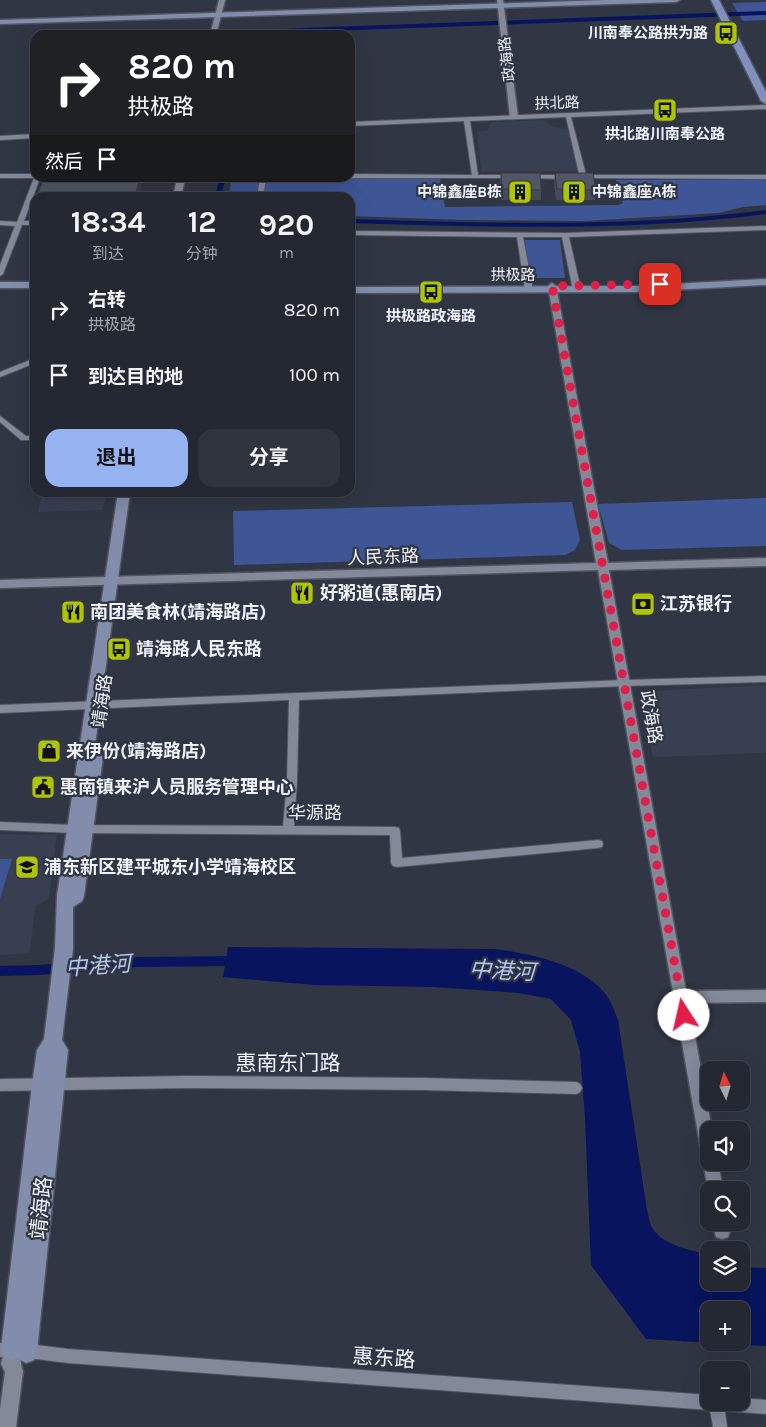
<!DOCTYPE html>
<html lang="zh">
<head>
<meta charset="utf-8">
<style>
  :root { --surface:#242832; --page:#30343e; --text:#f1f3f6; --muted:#a3a6ac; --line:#41444d; --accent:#95b2f1 }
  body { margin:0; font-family:Karla,"Noto Sans SC",sans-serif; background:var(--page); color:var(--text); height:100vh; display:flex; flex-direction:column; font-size:19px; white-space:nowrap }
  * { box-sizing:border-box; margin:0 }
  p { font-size:16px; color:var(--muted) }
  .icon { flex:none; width:28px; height:28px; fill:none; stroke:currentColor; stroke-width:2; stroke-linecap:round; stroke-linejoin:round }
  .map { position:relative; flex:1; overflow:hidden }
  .details { position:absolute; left:30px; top:192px; width:325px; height:305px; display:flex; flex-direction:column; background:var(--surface); border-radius:15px; box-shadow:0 5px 20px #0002,0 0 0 1px var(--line) }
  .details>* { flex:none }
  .banner { position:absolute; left:30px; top:30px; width:325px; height:152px; border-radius:15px; box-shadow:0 5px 20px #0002,0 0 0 1px var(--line); background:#202124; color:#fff; overflow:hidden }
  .needle { width:32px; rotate:355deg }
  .tools { position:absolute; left:700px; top:1061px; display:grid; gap:10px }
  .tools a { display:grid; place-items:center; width:50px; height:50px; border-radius:10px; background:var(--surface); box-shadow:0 5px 20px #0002,0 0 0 1px var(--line); font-size:25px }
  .pin { position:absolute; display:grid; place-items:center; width:42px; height:42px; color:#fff; margin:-21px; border-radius:10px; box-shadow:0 2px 8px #0006 }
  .me { position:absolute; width:55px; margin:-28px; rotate:350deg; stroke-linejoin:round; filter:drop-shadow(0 0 4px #0008) }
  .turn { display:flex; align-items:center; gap:18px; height:105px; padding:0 15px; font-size:22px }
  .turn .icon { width:65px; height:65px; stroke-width:2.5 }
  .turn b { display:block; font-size:35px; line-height:42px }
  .then { display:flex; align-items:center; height:48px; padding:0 15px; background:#0003; gap:10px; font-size:19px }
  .eta { display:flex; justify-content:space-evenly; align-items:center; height:85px; text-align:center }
  .eta b { font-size:30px; font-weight:700; line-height:35px }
  .primary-button { display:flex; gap:10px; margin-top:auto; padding:10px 15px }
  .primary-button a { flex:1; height:58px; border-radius:15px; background:var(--accent); color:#111; font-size:20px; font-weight:700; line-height:58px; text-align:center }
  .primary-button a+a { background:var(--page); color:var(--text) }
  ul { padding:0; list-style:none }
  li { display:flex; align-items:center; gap:15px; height:65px; padding:0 15px }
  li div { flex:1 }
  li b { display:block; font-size:19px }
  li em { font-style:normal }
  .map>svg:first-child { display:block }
</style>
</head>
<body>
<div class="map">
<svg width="766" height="1427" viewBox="0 0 766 1427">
  <rect width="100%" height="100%" fill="#303643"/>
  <path fill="#373f51" d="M544 120 553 127 568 129 578 170 575 171 481 172 477 132 487 130 492 122Z
    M42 493V492L106 493 103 510 38 512Z
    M766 685V753L653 757 641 701 653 691Z
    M0 834 57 835 49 898 36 906 29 953 0 955Z"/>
  <path fill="#3f5696" d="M766 2V20L743 21 732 3Z
    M232 178 440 179 445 207 618 205 623 203 616 180H766V205L743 207 718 213 585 221 464 220 350 216V198H228Z
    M525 240H560L565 278H530Z
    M766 498V546L622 550 609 543 598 504Z
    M572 502 580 540 575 550 565 555 234 565 233 511Z
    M0 859H12L0 899Z"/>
  <path fill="#08145d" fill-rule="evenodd" d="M228 947 495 949C531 954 584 964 607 996 612 1003 615 1013 618 1020L647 1210C649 1216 649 1224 653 1229 663 1245 691 1251 709 1254V1282H741V1267L766 1268V1346L646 1339 591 1265 585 1118 580 1052 571 1020 551 999 519 993 434 987 314 985 223 977ZM709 1310H741V1342H709Z"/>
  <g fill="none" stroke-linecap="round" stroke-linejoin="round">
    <path fill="#08145d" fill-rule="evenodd" d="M766 11V15L302 32 257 35 268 30 302 28Z
      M220 178H226L220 198H214Z
      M766 210V214C630 232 487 227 350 223V219C487 223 630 228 766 210Z
      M238 956 242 958 244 961 242 964 238 966 138 967 39 975 0 976V966L39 965 138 957Z"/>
    <g stroke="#50545f" stroke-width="2">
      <path id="minor" d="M766 105V109L571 117 586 175H766V179L580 178 566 117 470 121 478 175H513L516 177 515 178H348H350V174L472 175 464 121 350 126V122Z
        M35 134V138L0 140V136Z
        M0 174H35V178H40L24 221H35V225H22L3 274 0 276V265L15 226 0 225V221L17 222 34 178H0Z
        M527 175H568L571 177 568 179 525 178 524 177Z
        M260 178H266L263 198H257Z
        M766 226V230L569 237 581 290 577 292 573 290 562 237H523L533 290 529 292 525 290 517 237 350 235V231L565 233Z
        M35 358V363L0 377V372Z
        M0 416 26 436H35V440H21L0 422Z
        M766 676V682L625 686 299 700 297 781 294 826 395 827 399 828 400 831 402 858 598 840 602 841 603 844 602 847 598 848 397 867 393 866 391 863 390 835 74 833 0 830V822L74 825 283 826 287 781 289 700 0 713V705L625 680Z
        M187 1076 424 1078 576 1082 580 1084 582 1088 580 1092 576 1094 424 1090 187 1088 0 1091V1079Z
        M12 1342 68 1349 709 1395V1402H741V1398L766 1400V1414L725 1411 727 1427H713L710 1410 68 1363 12 1356 0 1357V1343Z"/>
    </g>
    <g stroke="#50545f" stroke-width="3">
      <path id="tertiary" d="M219 0H225L216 35H210Z
        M497 0H503L518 117 514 119 510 117Z
        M177 178H185L181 198H173Z
        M552 283 556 286 608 563 766 558V566L609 570 686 991 766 990V1002L689 1003 712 1130H709V1162H718L723 1190H709V1195L598 570 0 588V580L596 563 548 286Z
        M712 1222H729L730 1231 728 1237 722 1239 716 1237Z
        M12 1340 18 1343C22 1352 19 1361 23 1371L16 1427H0V1409L5 1372 1 1364 6 1343Z"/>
    </g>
    <g stroke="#50545f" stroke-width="3">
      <path id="secondary" d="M606 0H680L676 2 0 24V20Z
        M766 279V285L636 292 350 293V287L636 286Z
        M0 282H35V288H0Z
        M118 492H130L94 752 100 753 103 757 84 896 82 901 73 907V948L62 1040 68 1050 37 1352 34 1360 26 1363 17 1358 12 1360 4 1357 1 1349 32 1085 37 1050 44 1039 55 948 57 896Z"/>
    </g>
    <g stroke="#50545f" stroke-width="3">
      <path id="primary" d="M711 0H719L766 92V104L761 101Z"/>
    </g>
    <use href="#minor" fill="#838999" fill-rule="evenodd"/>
    <use href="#tertiary" fill="#838999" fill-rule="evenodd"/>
    <use href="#secondary" fill="#828dab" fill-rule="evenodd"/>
    <use href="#primary" fill="#8091bd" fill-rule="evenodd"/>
  </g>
  <path fill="#464b58" d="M501 173 541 190V200H501L500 183Z
    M555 173 596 190 595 200H556L554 183Z
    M35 200V217H34L32 207Z"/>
  <path fill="#393d47" d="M140 178H141L142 184 138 198H134Z"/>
  <path fill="#515766" stroke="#393d47" d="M501 173H540L541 190 502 189Z
    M555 173H593L596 190 557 189Z
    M44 178H140L134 198H36Z
    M35 200V207H32Z"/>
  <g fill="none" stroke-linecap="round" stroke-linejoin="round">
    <path stroke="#e11d48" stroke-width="9" stroke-dasharray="0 16.2" d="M660 284 552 286 684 1015"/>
  </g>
  <defs>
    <g id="bus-square" transform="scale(1.25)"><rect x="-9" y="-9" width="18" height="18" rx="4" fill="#b0c501" stroke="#303643"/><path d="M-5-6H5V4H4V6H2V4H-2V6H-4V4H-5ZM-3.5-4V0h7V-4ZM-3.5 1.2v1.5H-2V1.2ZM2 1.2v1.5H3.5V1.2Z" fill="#111"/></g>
    <g id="building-square" transform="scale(1.25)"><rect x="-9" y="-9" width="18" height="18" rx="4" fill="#b0c501" stroke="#303643"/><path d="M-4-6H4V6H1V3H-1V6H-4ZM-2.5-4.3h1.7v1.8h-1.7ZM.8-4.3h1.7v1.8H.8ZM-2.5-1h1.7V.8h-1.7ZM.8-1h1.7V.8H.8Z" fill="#111"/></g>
    <g id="restaurant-square" transform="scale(1.25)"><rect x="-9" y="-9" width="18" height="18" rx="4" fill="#b0c501" stroke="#303643"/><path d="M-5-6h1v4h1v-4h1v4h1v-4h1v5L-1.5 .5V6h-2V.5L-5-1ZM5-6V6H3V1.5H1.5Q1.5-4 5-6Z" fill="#111"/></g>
    <g id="bank-square" transform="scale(1.25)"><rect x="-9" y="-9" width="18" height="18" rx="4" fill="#b0c501" stroke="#303643"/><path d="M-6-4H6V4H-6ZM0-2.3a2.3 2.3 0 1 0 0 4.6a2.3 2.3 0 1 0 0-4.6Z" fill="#111"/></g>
    <g id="shop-square" transform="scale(1.25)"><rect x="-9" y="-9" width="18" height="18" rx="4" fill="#b0c501" stroke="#303643"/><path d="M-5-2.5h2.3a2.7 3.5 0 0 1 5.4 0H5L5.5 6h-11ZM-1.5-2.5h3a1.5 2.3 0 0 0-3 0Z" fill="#111"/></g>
    <g id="civic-square" transform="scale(1.25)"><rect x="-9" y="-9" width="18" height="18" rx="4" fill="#b0c501" stroke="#303643"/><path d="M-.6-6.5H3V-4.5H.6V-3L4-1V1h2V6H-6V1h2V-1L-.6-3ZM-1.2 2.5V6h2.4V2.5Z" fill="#111"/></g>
    <g id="school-square" transform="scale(1.25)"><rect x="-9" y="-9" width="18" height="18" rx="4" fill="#b0c501" stroke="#303643"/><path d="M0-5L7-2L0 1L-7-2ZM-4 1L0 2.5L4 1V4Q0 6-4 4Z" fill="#111"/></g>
  </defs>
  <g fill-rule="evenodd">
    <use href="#bus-square" x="726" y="33"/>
    <use href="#bus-square" x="665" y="110"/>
    <use href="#building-square" x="520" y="192"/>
    <use href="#building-square" x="574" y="192"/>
    <use href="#bus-square" x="431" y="292"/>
    <use href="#restaurant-square" x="302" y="593"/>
    <use href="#bank-square" x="643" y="604"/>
    <use href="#restaurant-square" x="73" y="612"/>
    <use href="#bus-square" x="119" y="649"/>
    <use href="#shop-square" x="49" y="751"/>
    <use href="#civic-square" x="43" y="787"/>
    <use href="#school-square" x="27" y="867"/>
  </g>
  <g text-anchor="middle" stroke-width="4.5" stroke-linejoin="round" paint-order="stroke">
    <g font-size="15" font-weight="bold" fill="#eef1fa" stroke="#303643" text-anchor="end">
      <text x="708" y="38">川南奉公路拱为路</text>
      <text x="665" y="139" text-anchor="middle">拱北路川南奉公路</text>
      <text x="502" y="197">中锦鑫座B栋</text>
      <text x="592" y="197" text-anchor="start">中锦鑫座A栋</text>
      <text x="431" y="321" text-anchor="middle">拱极路政海路</text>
    </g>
    <g font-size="15" fill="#eef1fa" stroke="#303643">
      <text transform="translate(507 59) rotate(-97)" y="5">政海路</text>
      <text transform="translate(557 103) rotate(-2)" y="5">拱北路</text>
      <text x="513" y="280">拱极路</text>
    </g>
    <g font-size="18" fill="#eef1fa" stroke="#303643">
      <text transform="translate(383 557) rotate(-2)" y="6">人民东路</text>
      <text transform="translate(102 701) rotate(-82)" y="6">靖海路</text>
      <text transform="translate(651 717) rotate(80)" y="6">政海路</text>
      <text x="315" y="819">华源路</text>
    </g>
    <g font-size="18" font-weight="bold" fill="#eef1fa" stroke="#303643" text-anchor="start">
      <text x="320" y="599">好粥道(惠南店)</text>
      <text x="660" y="610">江苏银行</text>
      <text x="90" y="618">南团美食林(靖海路店)</text>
      <text x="136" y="655">靖海路人民东路</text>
      <text x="66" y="757">来伊份(靖海路店)</text>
      <text x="60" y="793">惠南镇来沪人员服务管理中心</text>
      <text x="44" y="873">浦东新区建平城东小学靖海校区</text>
    </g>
    <g font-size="21" fill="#eef1fa" stroke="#303643">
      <text x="288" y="1070">惠南东门路</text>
      <text transform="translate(41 1208) rotate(-84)" y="7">靖海路</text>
      <text transform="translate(384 1358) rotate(4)" y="7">惠东路</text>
    </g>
    <g font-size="22" font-style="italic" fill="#b3c5f0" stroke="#303643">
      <text transform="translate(98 965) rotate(-4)" y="8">中港河</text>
      <text transform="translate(502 970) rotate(3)" y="8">中港河</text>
    </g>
  </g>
</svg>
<div class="tools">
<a><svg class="needle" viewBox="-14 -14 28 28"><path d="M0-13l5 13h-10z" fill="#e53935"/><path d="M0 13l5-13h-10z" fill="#a3a6ac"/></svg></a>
<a><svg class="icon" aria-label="sound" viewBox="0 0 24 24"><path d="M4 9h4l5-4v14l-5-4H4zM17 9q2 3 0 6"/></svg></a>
<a><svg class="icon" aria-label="search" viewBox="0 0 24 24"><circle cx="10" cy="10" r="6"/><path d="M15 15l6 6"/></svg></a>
<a><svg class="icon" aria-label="layers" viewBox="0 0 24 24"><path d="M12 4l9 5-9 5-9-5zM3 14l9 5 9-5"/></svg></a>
<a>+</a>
<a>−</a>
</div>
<div class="pin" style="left:660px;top:284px;background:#d93025"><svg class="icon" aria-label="arrive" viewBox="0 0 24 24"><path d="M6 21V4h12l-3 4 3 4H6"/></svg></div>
<svg class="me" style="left:684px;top:1015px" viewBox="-20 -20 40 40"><circle r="19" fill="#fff"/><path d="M0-13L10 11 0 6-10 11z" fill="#e11d48"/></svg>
<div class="banner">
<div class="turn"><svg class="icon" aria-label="right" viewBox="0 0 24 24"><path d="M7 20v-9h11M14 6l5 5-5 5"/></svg><div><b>820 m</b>拱极路</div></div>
<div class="then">然后<svg class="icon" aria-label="arrive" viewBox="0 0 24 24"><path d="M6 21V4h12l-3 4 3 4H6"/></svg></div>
</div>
<section class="details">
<div class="eta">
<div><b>18:34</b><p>到达</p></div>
<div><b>12</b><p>分钟</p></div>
<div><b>920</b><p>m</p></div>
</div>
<ul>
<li><svg class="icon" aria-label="right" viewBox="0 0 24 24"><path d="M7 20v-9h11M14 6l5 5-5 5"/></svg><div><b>右转</b><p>拱极路</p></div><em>820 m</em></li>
<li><svg class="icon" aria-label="arrive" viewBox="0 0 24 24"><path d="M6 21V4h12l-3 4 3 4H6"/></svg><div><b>到达目的地</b></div><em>100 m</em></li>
</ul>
<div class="primary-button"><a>退出</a><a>分享</a></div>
</section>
</div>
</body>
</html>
